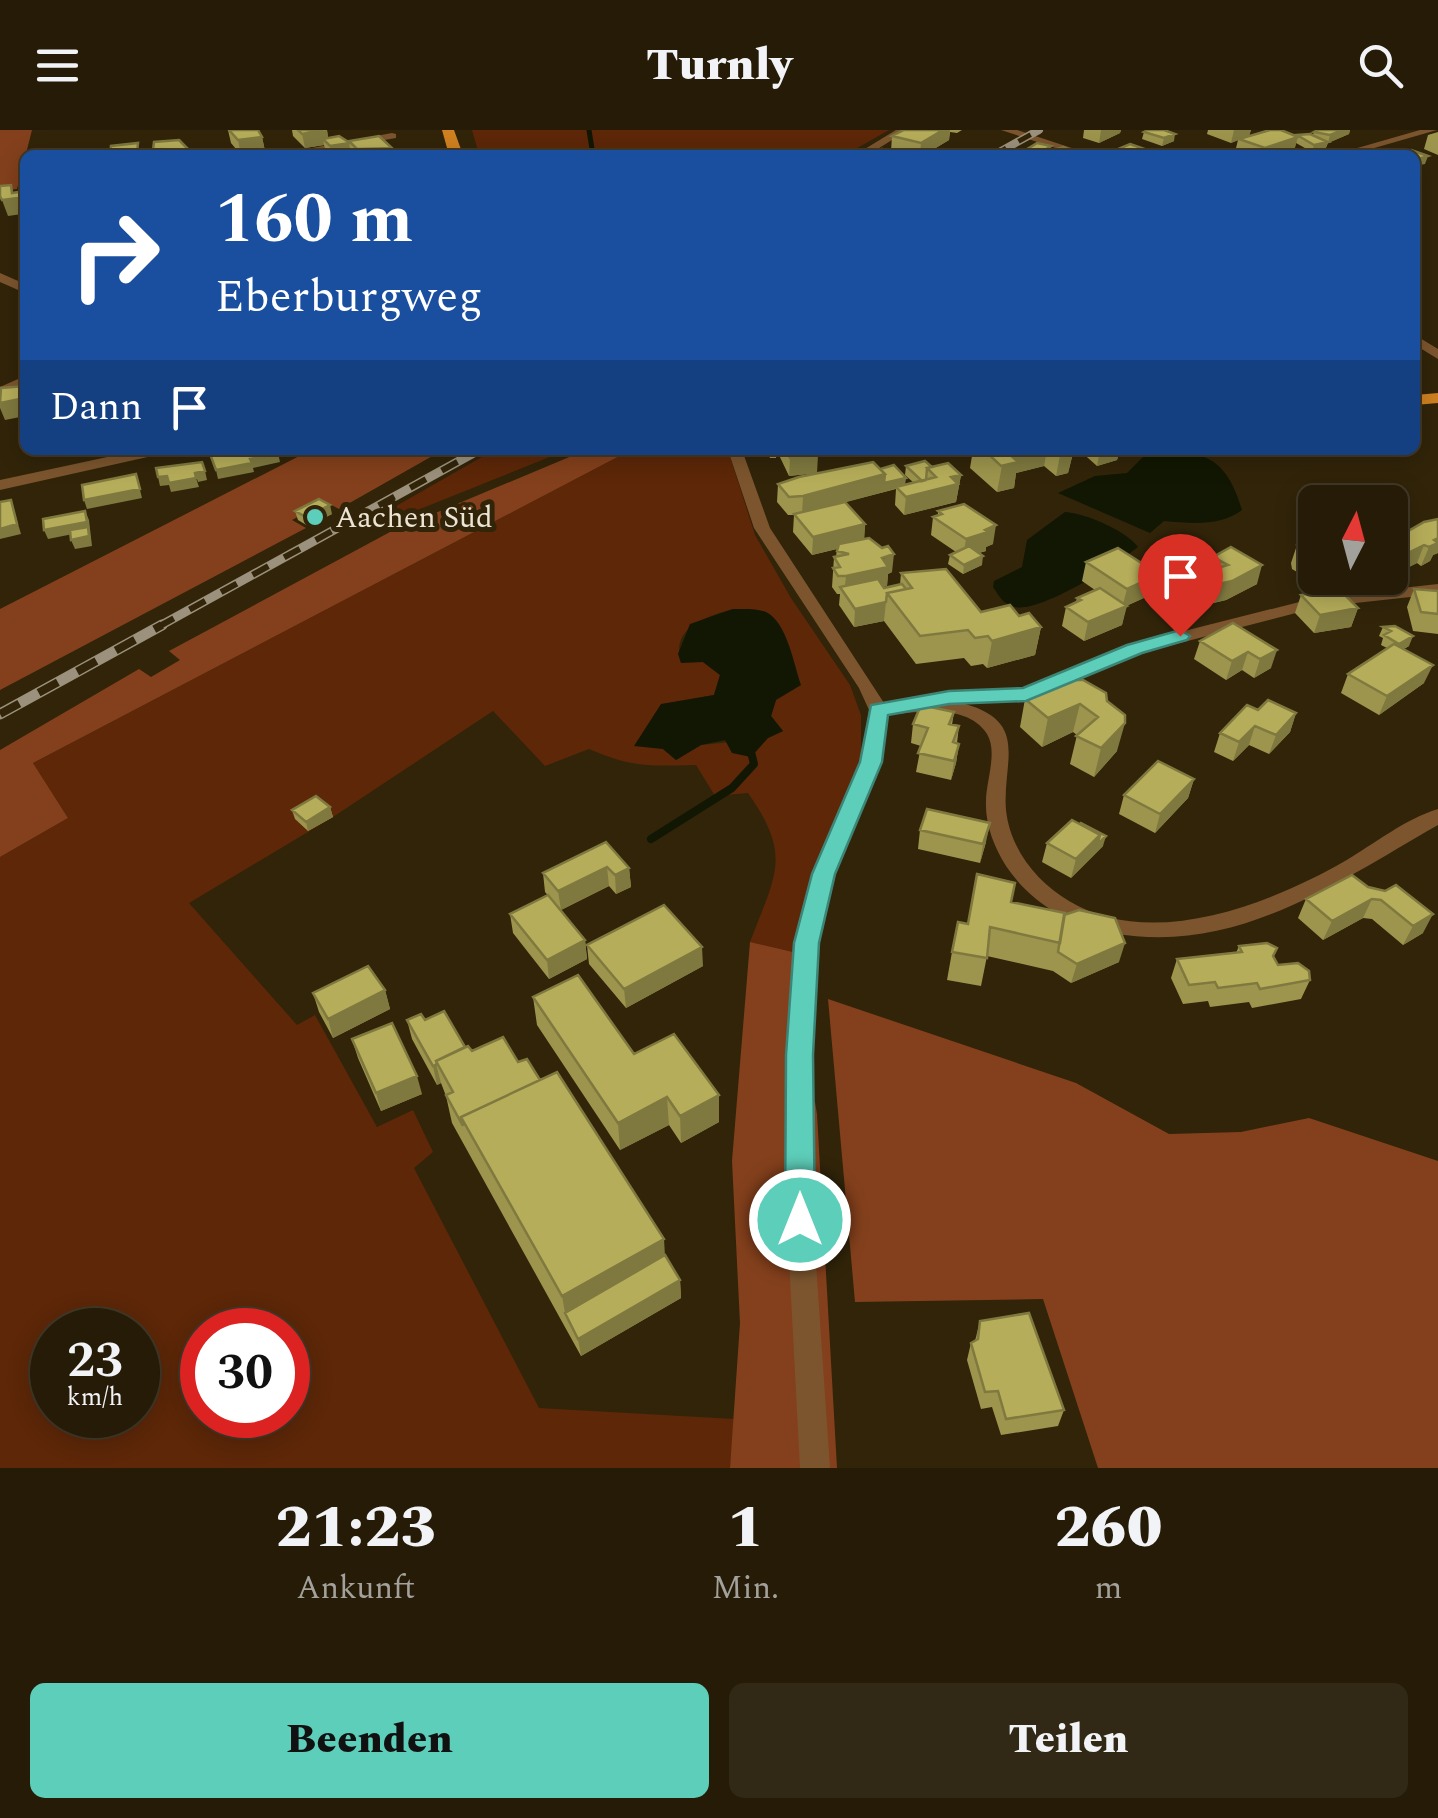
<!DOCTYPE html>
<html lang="de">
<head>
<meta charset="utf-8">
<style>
  :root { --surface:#251b07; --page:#312815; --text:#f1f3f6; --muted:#a3a19b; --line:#423928; --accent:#5dceb9 }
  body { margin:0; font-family:Spectral,serif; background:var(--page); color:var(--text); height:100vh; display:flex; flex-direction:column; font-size:38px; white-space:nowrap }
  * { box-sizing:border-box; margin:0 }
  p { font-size:32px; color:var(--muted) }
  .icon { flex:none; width:55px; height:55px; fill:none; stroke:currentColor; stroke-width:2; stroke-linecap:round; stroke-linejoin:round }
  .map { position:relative; height:1338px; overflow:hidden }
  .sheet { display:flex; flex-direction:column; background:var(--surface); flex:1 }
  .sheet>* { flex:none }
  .banner { position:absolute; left:20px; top:20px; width:1400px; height:305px; border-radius:15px; box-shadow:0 5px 25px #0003,0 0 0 2px var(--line); background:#1a4fa0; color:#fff; overflow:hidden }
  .needle { width:65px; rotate:6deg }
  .tools { position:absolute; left:1298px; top:355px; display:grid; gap:20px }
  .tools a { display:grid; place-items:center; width:110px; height:110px; border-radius:15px; background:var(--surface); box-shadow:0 5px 25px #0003,0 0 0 2px var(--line); font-size:50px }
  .speed { position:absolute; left:30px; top:1178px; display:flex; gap:20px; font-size:50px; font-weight:700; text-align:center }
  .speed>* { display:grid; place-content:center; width:130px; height:130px; border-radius:50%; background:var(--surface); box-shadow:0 5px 25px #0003,0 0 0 2px var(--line); line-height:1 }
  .speed small { font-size:25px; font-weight:400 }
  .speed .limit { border:15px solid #d22; background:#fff; color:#111 }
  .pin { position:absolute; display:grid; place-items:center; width:85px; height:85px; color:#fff; margin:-102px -42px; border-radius:50% 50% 50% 0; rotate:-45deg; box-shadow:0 0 10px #0007 }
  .pin .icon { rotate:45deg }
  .me { position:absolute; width:110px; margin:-55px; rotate:0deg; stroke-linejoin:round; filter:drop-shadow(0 0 8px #0008) }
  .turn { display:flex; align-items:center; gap:35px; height:210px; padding:0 30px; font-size:45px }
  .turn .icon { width:130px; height:130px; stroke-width:2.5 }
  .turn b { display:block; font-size:70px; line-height:85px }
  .then { display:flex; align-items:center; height:95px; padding:0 30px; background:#0003; gap:20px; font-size:38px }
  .eta { display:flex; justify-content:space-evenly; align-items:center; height:170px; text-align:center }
  .eta b { font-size:60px; font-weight:800; line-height:70px }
  .action { display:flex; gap:20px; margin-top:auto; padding:20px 30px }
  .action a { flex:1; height:115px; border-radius:15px; background:var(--accent); color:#111; font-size:40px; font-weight:800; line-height:115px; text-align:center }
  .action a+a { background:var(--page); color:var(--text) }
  header { display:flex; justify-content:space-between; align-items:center; height:130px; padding:0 30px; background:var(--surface); font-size:45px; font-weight:800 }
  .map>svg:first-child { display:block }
</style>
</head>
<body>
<header><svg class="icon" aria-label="menu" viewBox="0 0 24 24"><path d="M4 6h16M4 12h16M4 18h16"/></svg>Turnly<svg class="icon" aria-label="search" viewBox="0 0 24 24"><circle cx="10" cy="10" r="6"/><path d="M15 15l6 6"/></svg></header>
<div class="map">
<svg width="1438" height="1338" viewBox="0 0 1438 1338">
  <rect width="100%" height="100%" fill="#312409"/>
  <path fill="#5d2708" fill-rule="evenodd" d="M472 0H889L845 25H479Z
    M494 320H567L378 396 370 391Z
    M631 320H728L755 405 791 468 850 555 861 585V625L829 746 793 822 750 812C775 745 793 727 748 663L715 666 696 635C650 636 633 638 589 619L545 636 493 581 333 687 189 773 297 895 315 885 377 997 413 980 433 1022 414 1038 539 1278 735 1289 730 1338H0V727L68 688 33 633ZM733 479 776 570 771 586 783 601 768 608 701 615 676 630 663 619 661 575 714 565 720 545 703 532H681C670 497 708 486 733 479ZM52 1200H138V1285H52ZM202 1200H288V1285H202Z"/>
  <path fill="#84401c" d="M0 0H32L17 59 0 61Z
    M311 320H443L339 379 326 372 292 390 306 398 0 560V479Z
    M586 320H631L33 633 68 688 0 727V620L139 539 151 547 180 530 169 521 390 402Z
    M750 812 793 822 789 968 815 972 817 984 837 1338H730L740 1193 732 1031Z
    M828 869 1076 953 1169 1004 1241 1002 1309 988 1438 1031V1338H1098L1043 1169 855 1172Z"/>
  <path fill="#111702" d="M1150 320C1202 320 1226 325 1242 380 1220 397 1190 393 1164 391L1150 403 1058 363 1095 346 1127 343Z
    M1065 382C1085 383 1127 401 1138 417 1117 434 1040 483 1015 477 1004 475 999 466 993 457L994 451 1022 437 1027 410Z
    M733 479C744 479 757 478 766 482 787 492 794 535 801 555L776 570 771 586 783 601 768 608 751 627 732 623 725 610 701 615 676 630 663 619 634 616 661 574 714 565 720 545 703 532 681 533 678 524 690 494Z"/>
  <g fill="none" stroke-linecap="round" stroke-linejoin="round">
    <path stroke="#111702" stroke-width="5" d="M589 0 593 25"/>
    <path stroke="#111702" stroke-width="8" d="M651 709 732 658 754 634 750 618"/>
    <path fill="#7c552e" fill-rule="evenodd" d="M896 0H908L868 25H855Z
      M1001 0H1017L1093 25H1077Z
      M1420 0H1437L1350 25H1333Z
      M392 3 396 4V8L299 25H275Z
      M166 15 192 25 165 21 122 25Z
      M0 143 25 154V163L0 152Z
      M1415 205 1438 219V229L1415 215Z
      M25 246V256L0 267V257Z
      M140 320H168L161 324 0 360V350Z
      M728 320H742L770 398 884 573 931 570 940 564 1023 558 1129 515 1319 467 1438 454V464L1319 477 1141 523 1033 568 965 574C1030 592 1002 633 1006 680 1010 719 1037 752 1069 771 1151 821 1270 774 1345 731 1374 714 1405 689 1438 679V695C1338 752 1235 826 1113 803 1068 794 1032 774 1006 736 994 717 985 694 986 671 986 651 998 622 987 604 968 573 916 582 887 585L881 632 834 744 818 813 811 925 813 1090 830 1338H800L787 1090V925L796 813 812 744 861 632 869 580 859 558 754 398Z"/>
    <path fill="#d08120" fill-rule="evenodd" d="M442 0H454L463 25H449Z
      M1438 263V273L1415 275V265Z"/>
    <g stroke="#9b917c" stroke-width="8">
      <path id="rail-far2" d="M994 25 1039 0"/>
    </g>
    <g stroke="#9b917c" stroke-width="9">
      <path id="rail-far1" d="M158 497 479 320"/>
    </g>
    <g stroke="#9b917c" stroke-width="11">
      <path id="rail" d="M0 584 162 495"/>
    </g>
    <use href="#rail-far2" stroke="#312409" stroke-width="5" stroke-dasharray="14" stroke-linecap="butt"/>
    <use href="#rail-far1" stroke="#312409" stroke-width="6" stroke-dasharray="18" stroke-linecap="butt"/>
    <use href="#rail" stroke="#312409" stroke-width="8" stroke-dasharray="22" stroke-linecap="butt"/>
  </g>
  <path fill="#9d954d" d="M228 0 262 7 265 21 241 25 231 13Z
    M292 0H327L328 8 349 13 392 18 393 25H327L324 15 305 18 293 6Z
    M904 0H962L957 3 950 2 949 10 924 25H910L891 21 892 6Z
    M1084 0H1121L1120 3 1099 13 1083 8Z
    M1208 0H1251L1249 6H1297L1313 5 1314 2 1318 0H1350L1349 4 1328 13 1325 20 1312 22 1296 13 1294 21 1283 25H1227L1235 22 1238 10 1231 13 1207 4Z
    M1144 2 1174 11 1162 16 1142 9Z
    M1438 2V25L1424 19 1428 5Z
    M1024 21H1051L1082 25H1024Z
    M766 320H815L817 343 880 339 905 355 914 353 905 345 906 336 932 337 961 345 956 372 904 385 895 375 896 359 845 372 865 394 864 409 892 442 888 444 887 456H883L884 458 900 455 901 443 981 482 1019 486 1041 497 1035 525 987 538 983 534 971 536 964 528 916 534 884 491 854 497 839 475 840 464H837L832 457 834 427H836L837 419 812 425 793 402 794 385H788L777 372 778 354 816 343 789 346 778 323H776V328H770Z
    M973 320H1076L1075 326 1072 327 1068 343 1056 346 1044 336 1016 343 1014 358 997 362 970 338Z
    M1079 320H1120L1117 330 1097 336Z
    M295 381 332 384 308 396 298 390Z
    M938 381 993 414 986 417V421L979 423 982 435 963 444 948 434 950 425 956 422 931 405 933 387 938 385Z
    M1438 389V423L1433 425 1430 431 1421 436 1417 433 1403 440 1390 433 1391 411Z
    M1315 404V444L1307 448 1292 439 1291 433 1297 415Z
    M1213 427 1257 454 1226 470 1201 476 1188 463 1194 445 1209 440Z
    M1086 432 1165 448 1184 473 1171 483 1146 467 1126 476 1122 495 1084 511 1062 496 1066 477 1076 472 1077 468 1095 460 1082 451Z
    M1326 448H1348L1336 454Z
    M1414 459 1438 461V504L1413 501 1407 477Z
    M1301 465 1358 478 1351 497 1314 503 1295 483Z
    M1233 493 1271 538 1254 548 1242 540 1226 550 1194 529 1200 511Z
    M1395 496 1409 516 1404 519 1424 553 1379 585 1341 563 1348 544 1387 518 1381 515 1383 508 1379 506 1383 497Z
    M1025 569 1107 571 1117 621 1094 647 1070 634 1077 605 1073 602 1042 617 1020 597Z
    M1258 580 1296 583 1290 602 1269 624 1249 615 1233 631 1214 622 1220 603Z
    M954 582 952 595 959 596 957 613 959 614 956 633 951 650 916 642 921 616 911 613 913 594Z
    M1194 649 1188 668 1155 703 1119 684 1124 665Z
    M330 677 333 687 308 701 295 689 292 680Z
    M920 700 986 712 980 733 918 719Z
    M606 712 629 738 631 757 616 764 609 756 561 780 545 762 543 743Z
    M1047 713 1103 716 1071 748 1042 732Z
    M1352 745 1423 803 1403 815 1372 789 1363 788 1323 810 1298 788 1306 769Z
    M1011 772 1064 785 1119 832 1071 853 1053 841 987 826 981 856 947 850 952 822 968 794Z
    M510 784 585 810 587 829 549 849 513 803Z
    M587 815 703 836 626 878 589 834Z
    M1239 816 1273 826 1278 835 1310 850 1301 869 1252 878 1249 872 1210 877 1208 871 1183 874 1171 848 1177 829 1236 823Z
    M385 860 390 879 333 908 319 882 313 863Z
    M533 867 634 924 719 992 681 1013 669 995 620 1020 537 895Z
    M407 890H425L472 921 518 932 540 950 665 1125 680 1150 681 1168 581 1226 452 993 446 966 441 953 437 955 412 909Z
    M352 909 422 964 381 981 358 928Z
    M980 1191 1064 1280 1058 1296 1001 1305 992 1277 981 1279 967 1230 971 1213 975 1211Z"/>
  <path fill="#7f793f" d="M327 0 329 14 323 9 324 15 305 18 302 4Z
    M943 0H950L949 10 924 25H920L921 13Z
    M1101 0H1121L1120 3 1099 13Z
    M1234 0H1251L1249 6 1231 13Z
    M1343 0H1350L1349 4 1328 13 1330 5Z
    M1175 4 1174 11 1162 16 1164 8Z
    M262 7 265 21 241 25 238 10Z
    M1298 7 1294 21 1283 25H1263L1265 18Z
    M1328 12 1325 20 1312 22 1314 15Z
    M349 13 351 25H332L330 16Z
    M1051 16 1050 23 1048 22V25H1038Z
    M162 19 164 25H154L153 20Z
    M188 19 190 25H168L167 23Z
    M1428 26 1425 34 1415 36V30Z
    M11 55 15 69 19 68 25 80V93L22 84 8 86 2 70Z
    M25 268V286L5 290 0 278V273Z
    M1005 320H1047L1044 336 1016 343 1014 358 997 362Z
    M1061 320H1076L1075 326 1072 327 1068 343 1056 346Z
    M1100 320H1120L1117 330 1097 336Z
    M278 323 280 332 253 338 254 342 218 349 216 340 250 329Z
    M818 325 817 343 789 346 790 328Z
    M205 341 207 350 198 352 195 343Z
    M136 344 142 368 87 379 84 370Z
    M885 344 884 362 802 384 803 366Z
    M961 345 956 372 904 385 906 367 951 347Z
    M167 346 196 348 199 357 171 362 169 355 160 356 158 347Z
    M906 348 905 356 884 362V353Z
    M11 370 21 404 0 409V399Z
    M330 375 332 384 308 396 306 387Z
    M85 381 89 390 92 416 75 419 71 410 88 401 48 409 44 400Z
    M865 394 864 412 812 425 813 407Z
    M996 395 993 414 986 417V421L963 427 966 409Z
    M1438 408V423L1433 425 1430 431 1421 436 1429 417 1434 410Z
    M1424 415 1417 433 1403 440 1410 422Z
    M894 424 892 442 888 444 887 456 844 465 846 446Z
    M983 426 982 435 963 444 964 435Z
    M1315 429V444L1307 448 1313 430Z
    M1262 435 1257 454 1226 470 1201 476 1206 457Z
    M1151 448 1146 467 1122 478 1127 459Z
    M1189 454 1184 473 1171 483 1176 465Z
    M886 472 884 491 854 497 855 479Z
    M1127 476 1122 495 1084 511 1088 492Z
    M1358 478 1351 497 1314 503 1320 485Z
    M1041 497 1035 525 987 538 992 511Z
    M1413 506 1409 516 1396 523 1399 514Z
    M1277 520 1271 538 1254 548 1260 529Z
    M1248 522 1242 540 1226 550 1232 531Z
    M1433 535 1424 553 1379 585 1387 566Z
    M1080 574 1073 602 1042 617 1048 588Z
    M1296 583 1290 602 1269 624 1276 605Z
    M1125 593 1117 621 1094 647 1101 618Z
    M1255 596 1249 615 1233 631 1239 612Z
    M959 614 956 633 951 650 954 631Z
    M1194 649 1188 668 1155 703 1160 684Z
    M330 677 333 687 308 701 306 692Z
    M990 693 986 712 980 733 983 714Z
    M1100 705 1106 706 1103 716 1071 748 1076 729Z
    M607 737 609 756 561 780 558 761Z
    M629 738 631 757 616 764 615 745Z
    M1372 769 1363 788 1323 810 1332 791Z
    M1433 784 1423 803 1403 815 1413 796Z
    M585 810 587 829 549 849 547 830Z
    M1125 813 1119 832 1071 853 1077 834Z
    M702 817 703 836 626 878 624 859Z
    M385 860 390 879 333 908 328 889Z
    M436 934 441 953 437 955 433 936Z
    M417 946 422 964 381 981 376 963Z
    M719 965V992L681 1013 680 986Z
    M667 967 669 995 620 1020 618 993Z
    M664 1109 666 1143 565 1183 562 1166Z
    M680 1150 681 1168 581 1226 578 1209Z"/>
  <path fill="#b6ad5a" stroke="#7f793f" stroke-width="2.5" d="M229 0H258L262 7 238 10Z
    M298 0H323L302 4Z
    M904 0H943L921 13 892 6Z
    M1148 0H1164L1175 4 1164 8 1144 2Z
    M1270 0H1281L1298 7 1265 18 1239 9Z
    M1318 0H1343L1330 5 1314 2Z
    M1310 4 1328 12 1314 15 1297 5Z
    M339 6 350 13 330 16 323 9Z
    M379 6 392 18 357 19 349 11Z
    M179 10 188 19 167 23 162 19 153 20 154 12Z
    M138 13 137 23 110 25 111 16Z
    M1037 13 1051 16 1038 24 1024 21Z
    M1130 14 1153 22 1130 25 1116 20Z
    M1063 17 1082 25H1058L1048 22Z
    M882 19 904 24 873 25Z
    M55 20H95L93 25H54Z
    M1411 20 1428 26 1415 30V25H1392Z
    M374 22 375 25 350 24Z
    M11 55 12 63 25 61V80L21 81 19 68 2 70 0 66V56Z
    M25 256V268L0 273 1 258Z
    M231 320H277L278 323 250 329 252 333 216 340 210 324Z
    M786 320H815L818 325 790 328Z
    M984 320H1007H1005L1018 332 1001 336Z
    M925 331 932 337 927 338 926 350 922 351 906 336Z
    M202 332 205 341 195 343 196 348 169 353 167 346 158 347 156 338Z
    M873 332 885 344 803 366 789 367 778 354 799 347Z
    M948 333 961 345 951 347 958 354 906 367 896 357 936 347 927 338Z
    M894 335 906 348 884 353 885 344 880 339Z
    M136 344 140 359 84 370 82 355Z
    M319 369 330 375 306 387 295 381Z
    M11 370 17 394 0 399V372Z
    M845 372 865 394 813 407 794 384Z
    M964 374 996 395 985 400 988 402 966 409 933 387 942 384 938 381Z
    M85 381 87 392 44 400 43 389Z
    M1438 389V408L1434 410 1438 413 1429 417 1424 415 1410 422 1391 411 1424 392Z
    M88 397 89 406 71 410 70 400Z
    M1315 404V429L1313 430 1298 421 1297 415Z
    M869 408 882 418 888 416 894 424 882 428 888 437 846 446H838L833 438 840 437 834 427 849 424 837 421 839 414Z
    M969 416 983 426 964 435 950 425Z
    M1231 417 1262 435 1232 451 1206 457 1194 445 1228 435 1213 427Z
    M1118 418 1165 448 1173 445 1189 454 1176 465 1151 448 1127 459 1086 432Z
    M946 439 981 482 1010 475 1019 486 1029 483 1041 497 992 511 988 506 975 508 968 500 920 506 887 463 912 458 901 443Z
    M878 449 884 458 902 454 906 459 887 463 886 472 855 479 840 457Z
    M1100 458 1127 476 1088 492 1066 477 1081 470 1077 468Z
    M1338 458 1358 478 1320 485 1301 465Z
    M1414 459 1438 461V484L1421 482Z
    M1233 493 1277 520 1260 529 1248 522 1232 531 1200 511Z
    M1395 496 1413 506 1399 514 1384 505 1391 501 1383 497Z
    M1394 514 1433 535 1387 566 1348 544Z
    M1072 550H1083L1106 563 1107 571 1125 585V593L1101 618 1076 606 1098 587 1080 574 1048 588 1025 569Z
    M1268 570 1296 583 1276 605 1255 596 1239 612 1220 603 1247 575 1258 580Z
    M921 575 954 582 949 594 959 596 953 612 959 614 954 631 918 623 928 598 913 594Z
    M1158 631 1194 649 1160 684 1124 665Z
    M316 666 330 677 306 692 292 680Z
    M927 679 990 693 983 714 920 700Z
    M1072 690 1100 705 1076 729 1047 713Z
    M1081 693 1106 706 1097 715 1100 705 1080 694Z
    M606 712 629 738 615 745 607 737 558 761 543 743Z
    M977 744 1015 753 1011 772 1065 783 1060 813 990 797 987 828 952 822 958 792 968 794Z
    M1352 745 1368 757 1385 761 1396 755 1433 784 1413 796 1381 770 1372 769 1332 791 1306 769Z
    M548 765 585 810 547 830 510 784Z
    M664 775 702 817 624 859 587 815Z
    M1079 780 1115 788 1125 813 1077 834 1058 822 1064 785Z
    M1267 813 1277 818 1273 826 1278 835 1298 833 1309 841 1310 850 1260 859 1257 853 1218 858 1215 852 1189 855 1177 829 1242 822 1239 816Z
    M368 836 385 860 328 889 313 863Z
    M578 845 634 924 674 904 719 965 680 986 667 967 618 993 533 867Z
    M444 881 465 917 436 931 437 934 433 936 407 890 421 884 425 890Z
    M392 893 417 946 376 963 352 909Z
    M503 907 518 932 527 929 540 950 461 987 463 996 446 965 453 962 436 931 468 916 472 921Z
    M557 942 664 1109 562 1166 461 987Z
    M665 1125 680 1150 578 1209 565 1183Z
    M1029 1183 1064 1280 1006 1289 998 1261 985 1262 971 1213 978 1209 980 1191Z"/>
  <path fill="#5dceb9" stroke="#3c8678" stroke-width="2.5" d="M1180 500 1190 506 1187 510 1142 523 1026 571 949 574 888 585 882 632 835 744 819 813 813 925 815 1090 810 1100 800 1104 790 1100 785 1090 786 925 794 813 812 744 860 632 871 575 949 561 1023 558 1127 515Z"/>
  <circle fill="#5dceb9" stroke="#312409" stroke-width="4" cx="315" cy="387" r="10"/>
  <g text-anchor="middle" stroke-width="10" stroke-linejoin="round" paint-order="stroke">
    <g font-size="30" fill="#ece4d4" stroke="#312409" text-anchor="start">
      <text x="335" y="397">Aachen Süd</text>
    </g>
  </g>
</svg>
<div class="tools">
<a><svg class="needle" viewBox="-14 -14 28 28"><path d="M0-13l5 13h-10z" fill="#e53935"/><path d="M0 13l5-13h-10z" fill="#a3a19b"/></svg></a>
</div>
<div class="speed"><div>23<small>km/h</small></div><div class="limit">30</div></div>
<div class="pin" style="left:1180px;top:506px;background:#d93025"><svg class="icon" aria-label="arrive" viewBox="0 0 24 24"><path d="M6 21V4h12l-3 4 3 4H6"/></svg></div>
<svg class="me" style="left:800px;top:1090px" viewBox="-20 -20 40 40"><circle r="17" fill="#5dceb9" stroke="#fff" stroke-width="3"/><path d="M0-11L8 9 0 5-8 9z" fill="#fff"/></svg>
<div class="banner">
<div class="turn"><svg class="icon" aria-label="right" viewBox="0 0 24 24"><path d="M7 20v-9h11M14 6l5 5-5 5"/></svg><div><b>160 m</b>Eberburgweg</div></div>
<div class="then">Dann<svg class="icon" aria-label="arrive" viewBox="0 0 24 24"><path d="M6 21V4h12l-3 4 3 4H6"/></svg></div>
</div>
</div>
<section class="sheet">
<div class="eta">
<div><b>21:23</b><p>Ankunft</p></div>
<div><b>1</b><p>Min.</p></div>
<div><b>260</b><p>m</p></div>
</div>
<div class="action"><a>Beenden</a><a>Teilen</a></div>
</section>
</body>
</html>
